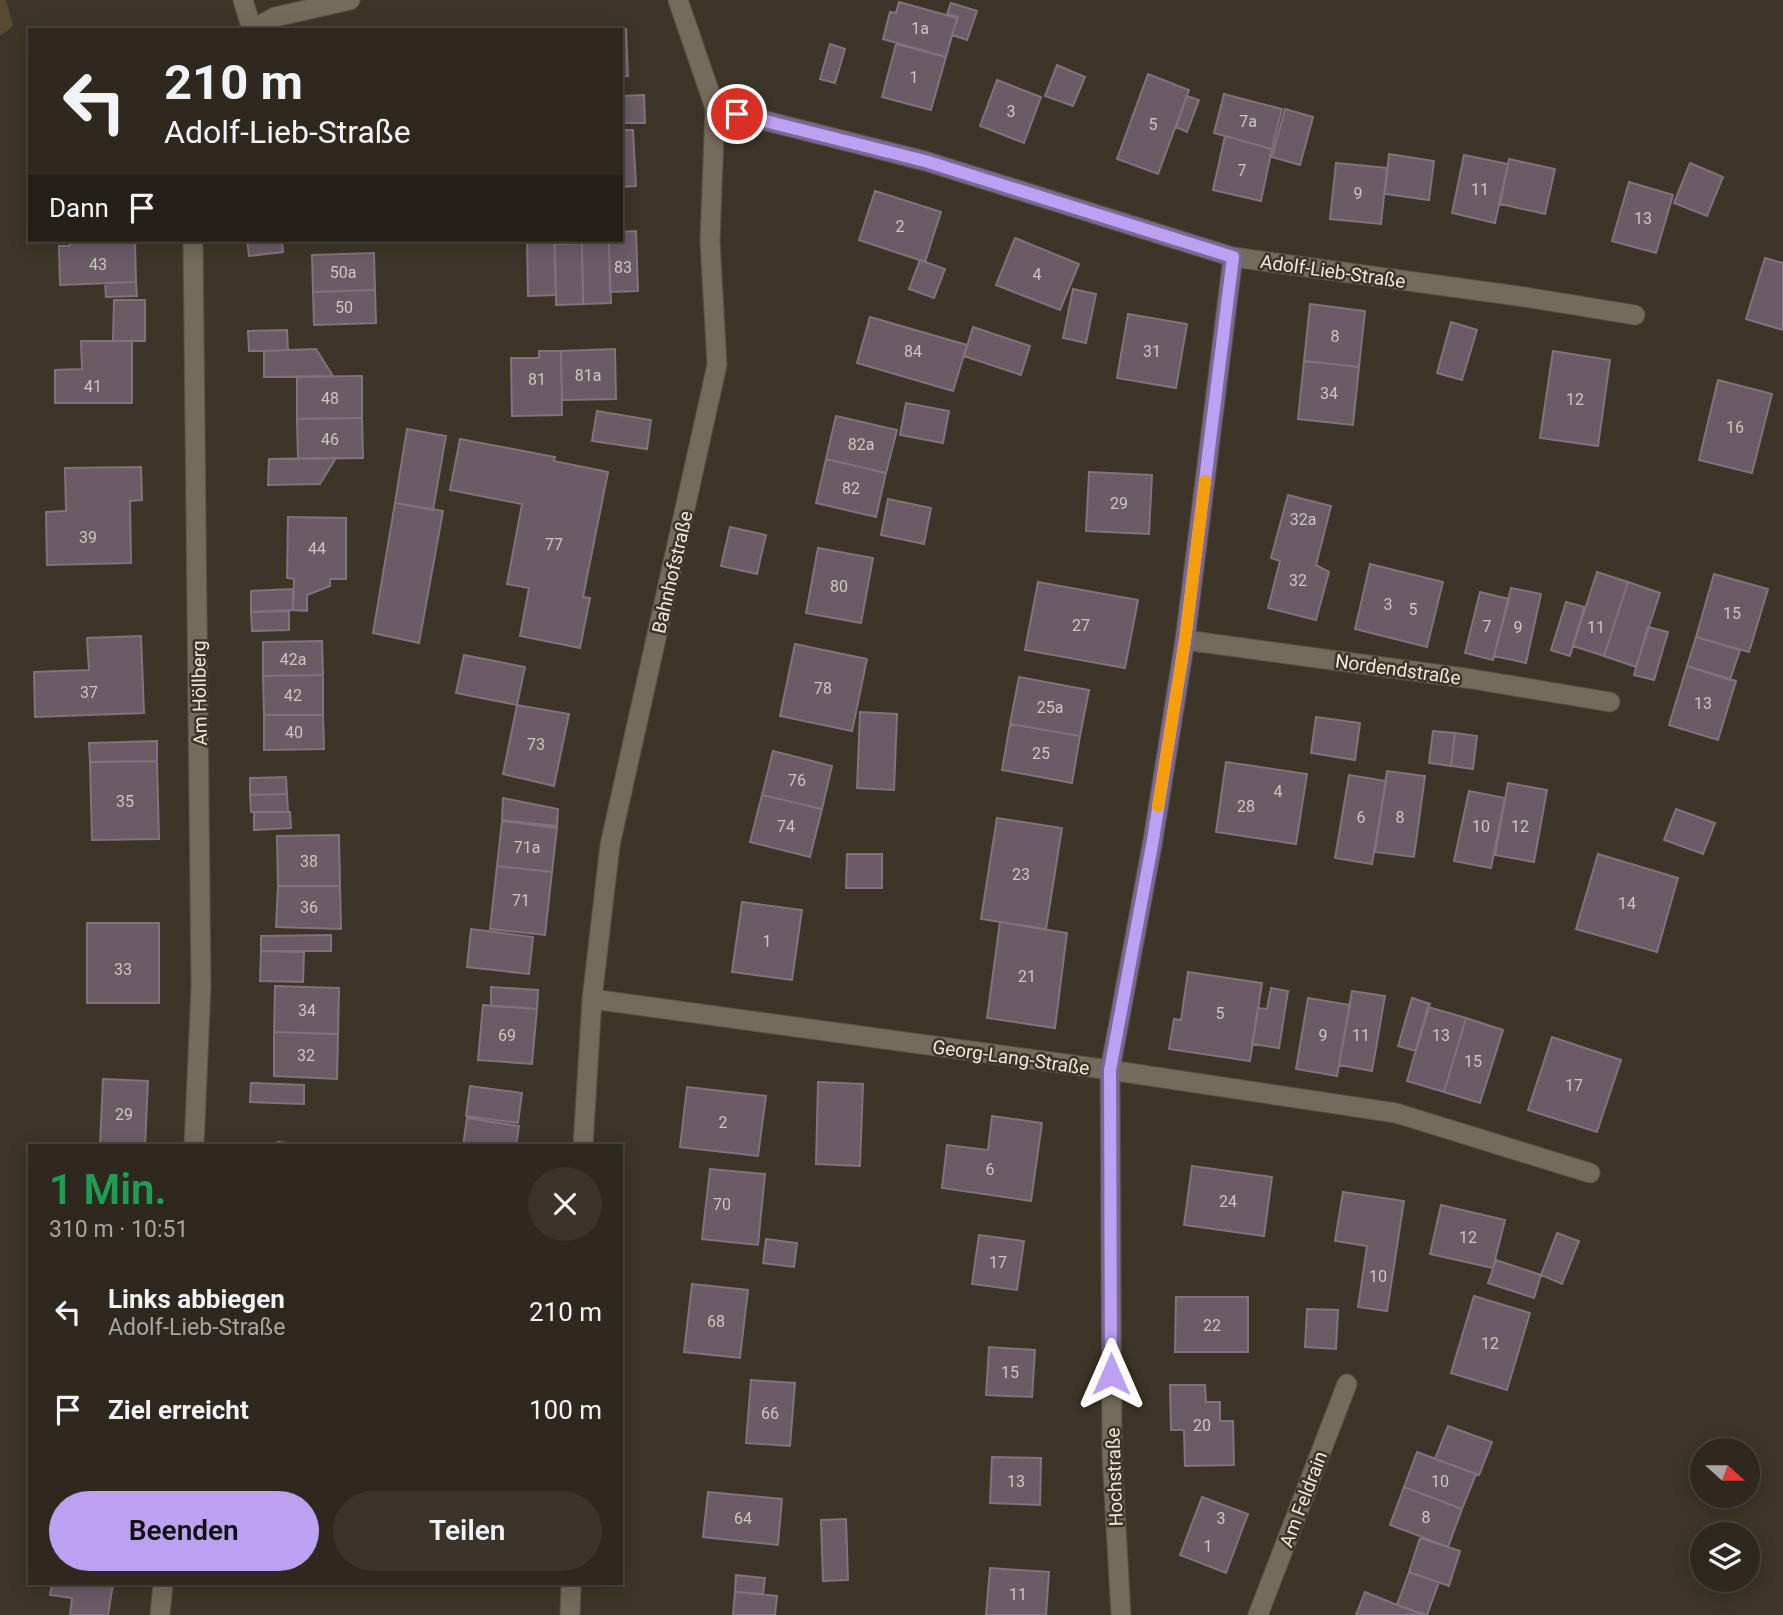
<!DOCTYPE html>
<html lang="de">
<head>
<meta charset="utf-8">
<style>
  :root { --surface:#2e281e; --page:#3a342b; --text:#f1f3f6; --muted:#a7a6a4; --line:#49443c; --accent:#bca0f2 }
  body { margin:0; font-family:Roboto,sans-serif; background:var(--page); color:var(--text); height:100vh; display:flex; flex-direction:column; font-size:26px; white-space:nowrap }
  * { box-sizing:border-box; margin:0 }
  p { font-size:23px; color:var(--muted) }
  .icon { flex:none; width:38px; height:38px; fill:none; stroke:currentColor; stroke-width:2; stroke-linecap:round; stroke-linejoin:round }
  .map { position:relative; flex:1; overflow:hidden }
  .sheet { position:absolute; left:28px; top:1144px; width:595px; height:441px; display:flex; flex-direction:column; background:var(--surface); border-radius:0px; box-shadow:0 4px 18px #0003,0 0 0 2px var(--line) }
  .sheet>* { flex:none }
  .guide { position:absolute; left:28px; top:28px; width:595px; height:214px; border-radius:0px; box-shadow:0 4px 18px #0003,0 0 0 2px var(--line); background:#2e281e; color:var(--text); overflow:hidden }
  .needle { width:46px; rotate:111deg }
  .fabs { position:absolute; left:1690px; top:1438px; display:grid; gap:14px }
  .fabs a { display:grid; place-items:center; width:70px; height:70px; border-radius:50%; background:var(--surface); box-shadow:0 4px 18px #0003,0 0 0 2px var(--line); font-size:35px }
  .pin { position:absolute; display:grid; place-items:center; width:60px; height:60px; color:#fff; margin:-30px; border:4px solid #fff; border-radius:50%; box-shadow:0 2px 7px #0007 }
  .me { position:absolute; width:77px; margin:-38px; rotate:0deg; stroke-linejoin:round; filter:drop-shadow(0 0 5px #0008) }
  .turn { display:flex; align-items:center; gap:24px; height:147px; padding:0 21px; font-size:32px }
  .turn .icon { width:91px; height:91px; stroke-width:2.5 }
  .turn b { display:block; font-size:49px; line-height:60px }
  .then { display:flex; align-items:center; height:66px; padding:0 21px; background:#0003; gap:14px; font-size:26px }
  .round { display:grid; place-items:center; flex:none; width:74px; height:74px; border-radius:37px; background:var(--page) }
  .headline { display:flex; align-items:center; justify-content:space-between; height:119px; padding:0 21px }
  h1 { font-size:42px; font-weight:600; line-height:52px; color:#1e9e55 }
  .button { display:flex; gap:14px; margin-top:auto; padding:14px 21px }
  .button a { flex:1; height:80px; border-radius:42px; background:var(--accent); color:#111; font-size:28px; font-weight:600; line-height:80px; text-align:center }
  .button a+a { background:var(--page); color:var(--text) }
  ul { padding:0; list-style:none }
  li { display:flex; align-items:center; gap:21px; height:98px; padding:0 21px }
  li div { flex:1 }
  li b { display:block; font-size:26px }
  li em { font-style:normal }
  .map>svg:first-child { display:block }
</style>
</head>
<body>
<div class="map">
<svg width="1783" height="1615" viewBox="0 0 1783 1615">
  <rect width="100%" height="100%" fill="#3d3628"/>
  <path fill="#574a30" d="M0 0H6L13 26 0 36Z"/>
  <path fill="#6a5b65" stroke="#82727d" stroke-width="2" d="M899 2 957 18 946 57 883 39 890 12 896 13Z
    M951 3 977 11 967 40 952 35 958 17 947 14Z
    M626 29 628 76 621 77V30H601Z
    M830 44 845 49 835 83 820 79Z
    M896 44 946 57 931 110 882 97Z
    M1057 65 1085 77 1073 106 1045 96Z
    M1148 74 1189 90 1158 174 1117 159Z
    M997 80 1041 97 1024 143 980 126Z
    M1224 94 1282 109 1272 149 1214 133Z
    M644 95 645 123H621V96Z
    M1187 96 1199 100 1187 132 1176 127Z
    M1285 109 1313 117 1300 165 1272 157Z
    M621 130H633L636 186 621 187Z
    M1225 136 1272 149 1261 201 1213 190Z
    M1389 154 1434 161 1429 200 1385 194Z
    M1464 155 1508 164 1495 223 1452 213Z
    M1509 159 1555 169 1545 214 1500 204Z
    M1336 163 1387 168 1381 224 1330 219Z
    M1690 163 1723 177 1707 216 1674 203Z
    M1629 182 1673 195 1656 253 1612 241Z
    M875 191 941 212 925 262 859 240Z
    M636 231 638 291 610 292 609 240H621V232Z
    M1015 238 1079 264 1060 310 996 285Z
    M69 240H135L136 282 60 285 59 246H70Z
    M247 240H282L283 252 249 256Z
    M527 240H554L556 295 528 296Z
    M582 243 583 304 556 305 555 244Z
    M582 243H609L611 303 583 304Z
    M374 253 375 290 313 292 312 255Z
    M1765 258 1783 263V330L1746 319Z
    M920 260 945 269 934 298 909 289Z
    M136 282 137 296 106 297 105 283Z
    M1073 289 1096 294 1086 343 1063 338Z
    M375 290 376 323 314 325 313 292Z
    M114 300H145V341H113Z
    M1310 304 1365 311 1359 367 1304 361Z
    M1128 314 1187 324 1176 388 1117 378Z
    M870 317 967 345 953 391 857 363Z
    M1451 322 1477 330 1462 380 1437 373Z
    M973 327 1030 346 1021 375 964 356Z
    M287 330 288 351H249L248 331Z
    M81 341H132V403H55V370L82 369Z
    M316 349 333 376 264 377V351Z
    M615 349 616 399 562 400 561 351Z
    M539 351H561L562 415 512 416 511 358H539Z
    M1553 351 1610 360 1598 446 1540 438Z
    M1304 361 1359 367 1353 425 1298 419Z
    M362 376V418L297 419V377Z
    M1718 380 1772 394 1752 473 1699 460Z
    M906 403 949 411 943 443 900 435Z
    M597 411 651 420 647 449 592 441Z
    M836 416 897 430 886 473 826 459Z
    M362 418 363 458 298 459 297 419Z
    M407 429 446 436 433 510 395 503Z
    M460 439 555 457 554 461 608 472 583 597 590 598 580 648 520 636 529 588 507 584 522 504 450 490Z
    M336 458 320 484 268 485 269 459Z
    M826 459 886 473 876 517 816 503Z
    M141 467 142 500 130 501 131 563 47 565 46 512 66 511 65 468Z
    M1089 472 1152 475 1149 534 1086 531Z
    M1288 495 1331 506 1316 565 1329 572 1316 620 1268 608 1280 561 1271 558Z
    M888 499 931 508 924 544 881 535Z
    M395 503 443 511 419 643 373 633Z
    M288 517 346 518V579H330V586L307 595V611L293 610 294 579 287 578Z
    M730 527 766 535 757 574 721 566Z
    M818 548 873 558 861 623 806 613Z
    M1370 564 1443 582 1427 647 1355 629Z
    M1597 572 1628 582 1604 656 1573 646Z
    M1714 574 1768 589 1749 652 1696 637Z
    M1038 582 1138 600 1125 668 1025 650Z
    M1628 582 1660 593 1636 667 1604 656Z
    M1511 588 1541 594 1526 663 1494 656Z
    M293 589V610L251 612V591Z
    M1480 592 1509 599 1493 660 1465 653Z
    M1566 602 1584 607 1570 656 1551 650Z
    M289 611V630L252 631 251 612Z
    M1648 627 1668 632 1654 680 1634 675Z
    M141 636 144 713 35 717 34 672 89 670 87 638Z
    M1696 637 1740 650 1730 680 1687 666Z
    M322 641 323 675 263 676V642Z
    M795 644 867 659 852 731 780 716Z
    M464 655 525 667 517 705 456 693Z
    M1687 666 1736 681 1718 740 1669 725Z
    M323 675V715H264L263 676Z
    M1019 677 1089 690 1080 736 1010 724Z
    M517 705 569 714 554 786 503 774Z
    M860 712 897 714 894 790 857 788Z
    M264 715H323L324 749 264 750Z
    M1316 717 1360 723 1355 760 1311 753Z
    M1010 724 1080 736 1072 783 1002 770Z
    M1433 731 1455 733 1451 766 1429 763Z
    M1455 733 1477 736 1473 769 1451 766Z
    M157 741V761L90 762 89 743Z
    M773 751 832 766 822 809 762 795Z
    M157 761 159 839 92 840 90 762Z
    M1226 762 1307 774 1296 844 1216 832Z
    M1387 771 1425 776 1414 857 1375 852Z
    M1349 775 1386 781 1372 864 1335 858Z
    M286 777 287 794 250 795V778Z
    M1508 783 1547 790 1534 862 1495 855Z
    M1469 791 1505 798 1491 868 1454 861Z
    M287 794 288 812H251L250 795Z
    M762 795 822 809 810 857 750 842Z
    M503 798 558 809 557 826 502 820Z
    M1676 809 1715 823 1703 854 1664 840Z
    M254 812H290L291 828 254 830Z
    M997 818 1062 828 1046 929 981 919Z
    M502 821 557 828 552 872 497 866Z
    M339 835 340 886H278L277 836Z
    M847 854H882V888H846Z
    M1598 854 1678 878 1657 952 1576 929Z
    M497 866 552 872 545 935 490 929Z
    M278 886H340L341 929 276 927Z
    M742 902 802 910 792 980 732 972Z
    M1000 922 1067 933 1055 1028 987 1018Z
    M87 923H159V1003H87Z
    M471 929 533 937 529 974 467 967Z
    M331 935V951H261V936Z
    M261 951 304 952 303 982 260 981Z
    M1188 972 1262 983 1250 1061 1169 1049 1174 1019 1181 1020Z
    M275 986 339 988 338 1034 274 1032Z
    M491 987 538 990 537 1009 491 1006Z
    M1271 988 1288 991 1279 1048 1252 1044 1258 1008 1267 1009Z
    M1352 991 1385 996 1372 1071 1339 1065Z
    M1308 998 1350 1005 1337 1076 1296 1069Z
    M1412 998 1430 1004 1416 1051 1398 1046Z
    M483 1005 537 1009 532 1064 478 1060Z
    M1428 1007 1466 1018 1444 1092 1407 1081Z
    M1466 1018 1503 1030 1480 1103 1444 1092Z
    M274 1032 338 1034 337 1079 274 1076Z
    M1552 1037 1621 1060 1597 1132 1528 1110Z
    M103 1079 148 1081 145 1146H100Z
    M818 1082 863 1084 860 1166 816 1164Z
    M251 1083 304 1085V1104L250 1102Z
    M470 1086 522 1093 518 1123 466 1116Z
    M687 1087 766 1096 758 1156 680 1147Z
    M992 1116 1042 1123 1031 1201 942 1188 947 1145 988 1150Z
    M467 1118 519 1126 516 1146H463Z
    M278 1142 314 1146H278Z
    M1192 1166 1272 1177 1264 1236 1184 1225Z
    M710 1169 765 1174 758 1245 702 1239Z
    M1343 1192 1404 1201 1387 1311 1358 1307 1367 1246 1335 1241Z
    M1441 1205 1505 1220 1493 1268 1430 1254Z
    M1557 1233 1579 1241 1562 1284 1541 1275Z
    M979 1235 1024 1241 1017 1290 972 1284Z
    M766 1239 797 1243 794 1267 763 1263Z
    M1496 1260 1541 1275 1534 1298 1488 1283Z
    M692 1284 748 1290 740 1358 684 1352Z
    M1474 1296 1530 1313 1507 1390 1451 1373Z
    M1176 1297H1248V1352H1175Z
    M1307 1309 1338 1310 1336 1349 1305 1347Z
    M989 1347 1035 1350 1032 1397 986 1395Z
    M751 1380 795 1383 790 1446 746 1443Z
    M1170 1385H1205L1206 1402H1220V1421H1233L1234 1465 1185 1466 1184 1430H1171Z
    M1448 1426 1492 1442 1479 1475 1435 1459Z
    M1417 1452 1476 1474 1462 1509 1404 1487Z
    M992 1457 1041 1458 1040 1505 990 1503Z
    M1404 1487 1462 1509 1448 1547 1390 1525Z
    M708 1492 782 1499 778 1545 703 1537Z
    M1202 1497 1248 1514 1226 1573 1180 1555Z
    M846 1519 848 1580 823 1581 821 1520Z
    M1420 1538 1460 1551 1449 1586 1409 1572Z
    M990 1568 1049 1572 1046 1615H986Z
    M1409 1572 1439 1582 1427 1615 1397 1605Z
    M736 1575 765 1578 763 1594 735 1592Z
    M52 1584H113L108 1615H70L72 1598 50 1595Z
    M735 1592 777 1596 775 1615H733Z
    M1365 1592 1397 1605 1424 1615H1356Z"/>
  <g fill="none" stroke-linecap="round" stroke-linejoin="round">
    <g stroke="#585246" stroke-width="21">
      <path id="minor" d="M243 0 252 30
        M252 30 275 17 350 0
        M715 108 925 161 1233 257 1518 296 1635 315
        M193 240 201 987 194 1146
        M1185 640 1472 679 1610 702
        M592 999 1110 1070 1396 1113 1590 1173
        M583 1146 592 999 610 845 717 365 710 241 715 108 678 0
        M160 1615 163 1584
        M570 1615 571 1584
        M1121 1615 1112 1456 1110 1070 1153 840 1185 640 1233 257
        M1258 1615 1347 1384"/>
    </g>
    <use href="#minor" stroke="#736b5c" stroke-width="19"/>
  </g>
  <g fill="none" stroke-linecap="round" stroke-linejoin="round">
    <g stroke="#7a689d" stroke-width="18">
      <path id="route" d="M737 114 925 161 1233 257 1185 640 1153 840 1110 1070 1111 1374"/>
    </g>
    <use href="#route" stroke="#bca0f2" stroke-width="12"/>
    <path stroke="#f59e0b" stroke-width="12" d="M1158 806 1185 640 1205 481"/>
  </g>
  <g text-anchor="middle" stroke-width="5" stroke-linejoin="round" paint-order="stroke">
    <g font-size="16" fill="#ccc5c0">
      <text x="920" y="34">1a</text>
      <text x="914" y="83">1</text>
      <text x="1011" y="117">3</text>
      <text x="1248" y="127">7a</text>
      <text x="1153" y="130">5</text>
      <text x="1242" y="176">7</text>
      <text x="1480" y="195">11</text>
      <text x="1358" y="199">9</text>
      <text x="1643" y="224">13</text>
      <text x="900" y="232">2</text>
      <text x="98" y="270">43</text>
      <text x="623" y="273">83</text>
      <text x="343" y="278">50a</text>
      <text x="1037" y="280">4</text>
      <text x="344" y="313">50</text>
      <text x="1335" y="342">8</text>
      <text x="913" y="357">84</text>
      <text x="1152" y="357">31</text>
      <text x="588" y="381">81a</text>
      <text x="537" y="385">81</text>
      <text x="93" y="392">41</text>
      <text x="1329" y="399">34</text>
      <text x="330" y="404">48</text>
      <text x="1575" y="405">12</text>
      <text x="1735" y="433">16</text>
      <text x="330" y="445">46</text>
      <text x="861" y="450">82a</text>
      <text x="851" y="494">82</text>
      <text x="1119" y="509">29</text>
      <text x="1303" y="525">32a</text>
      <text x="88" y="543">39</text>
      <text x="554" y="550">77</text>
      <text x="317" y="554">44</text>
      <text x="1298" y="586">32</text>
      <text x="839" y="592">80</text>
      <text x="1388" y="610">3</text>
      <text x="1413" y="615">5</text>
      <text x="1732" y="619">15</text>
      <text x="1081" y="631">27</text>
      <text x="1487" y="632">7</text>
      <text x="1518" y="633">9</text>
      <text x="1596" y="633">11</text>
      <text x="293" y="665">42a</text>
      <text x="823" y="694">78</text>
      <text x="89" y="698">37</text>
      <text x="293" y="701">42</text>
      <text x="1703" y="709">13</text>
      <text x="1050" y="713">25a</text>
      <text x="294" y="738">40</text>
      <text x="536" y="750">73</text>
      <text x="1041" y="759">25</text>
      <text x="797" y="786">76</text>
      <text x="1278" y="797">4</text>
      <text x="125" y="807">35</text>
      <text x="1246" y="812">28</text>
      <text x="1361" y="823">6</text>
      <text x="1400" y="823">8</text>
      <text x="786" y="832">74</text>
      <text x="1481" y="832">10</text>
      <text x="1520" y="832">12</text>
      <text x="527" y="853">71a</text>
      <text x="309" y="867">38</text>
      <text x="1021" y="880">23</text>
      <text x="521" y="906">71</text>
      <text x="1627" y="909">14</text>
      <text x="309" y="913">36</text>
      <text x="767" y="947">1</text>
      <text x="123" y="975">33</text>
      <text x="1027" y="982">21</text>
      <text x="307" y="1016">34</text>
      <text x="1220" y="1019">5</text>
      <text x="507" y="1041">69</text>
      <text x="1323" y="1041">9</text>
      <text x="1361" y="1041">11</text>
      <text x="1441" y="1041">13</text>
      <text x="306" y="1061">32</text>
      <text x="1473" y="1067">15</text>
      <text x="1574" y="1091">17</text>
      <text x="124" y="1120">29</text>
      <text x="723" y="1128">2</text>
      <text x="990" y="1175">6</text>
      <text x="1228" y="1207">24</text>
      <text x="722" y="1210">70</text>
      <text x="1468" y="1243">12</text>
      <text x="998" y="1268">17</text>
      <text x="1378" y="1282">10</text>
      <text x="716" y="1327">68</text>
      <text x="1212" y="1331">22</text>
      <text x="1490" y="1349">12</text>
      <text x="1010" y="1378">15</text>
      <text x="770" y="1419">66</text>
      <text x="1202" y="1431">20</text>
      <text x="1016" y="1487">13</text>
      <text x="1440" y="1487">10</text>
      <text x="1426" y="1523">8</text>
      <text x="743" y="1524">64</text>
      <text x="1221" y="1524">3</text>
      <text x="1208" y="1552">1</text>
      <text x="1018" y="1600">11</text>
    </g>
    <g font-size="19" fill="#ece8df" stroke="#3d3628">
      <text transform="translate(1333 271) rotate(8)" y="7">Adolf-Lieb-Straße</text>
      <text transform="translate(672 572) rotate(-77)" y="7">Bahnhofstraße</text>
      <text transform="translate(1398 669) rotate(8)" y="7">Nordendstraße</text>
      <text transform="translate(199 693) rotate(-91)" y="7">Am Höllberg</text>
      <text transform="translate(1011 1057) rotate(8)" y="7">Georg-Lang-Straße</text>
      <text transform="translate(1114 1477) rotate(-92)" y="7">Hochstraße</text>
      <text transform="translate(1303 1499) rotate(-69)" y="7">Am Feldrain</text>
    </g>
  </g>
</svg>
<div class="fabs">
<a><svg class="needle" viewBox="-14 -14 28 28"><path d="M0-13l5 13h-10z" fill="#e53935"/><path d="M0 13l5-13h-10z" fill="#a7a6a4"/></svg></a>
<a><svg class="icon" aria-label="layers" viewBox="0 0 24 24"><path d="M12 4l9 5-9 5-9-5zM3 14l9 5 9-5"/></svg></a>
</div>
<div class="pin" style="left:737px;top:114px;background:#d93025"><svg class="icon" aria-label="arrive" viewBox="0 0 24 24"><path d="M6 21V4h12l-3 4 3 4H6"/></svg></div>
<svg class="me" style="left:1111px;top:1374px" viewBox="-20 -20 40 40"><path d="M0-17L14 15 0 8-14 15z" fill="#bca0f2" stroke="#fff" stroke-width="4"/></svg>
<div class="guide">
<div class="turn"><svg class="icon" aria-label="left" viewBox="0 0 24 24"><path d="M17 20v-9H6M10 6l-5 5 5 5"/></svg><div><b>210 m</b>Adolf-Lieb-Straße</div></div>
<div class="then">Dann<svg class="icon" aria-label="arrive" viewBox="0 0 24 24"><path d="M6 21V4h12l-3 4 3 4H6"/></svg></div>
</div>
<section class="sheet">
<div class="headline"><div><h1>1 Min.</h1><p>310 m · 10:51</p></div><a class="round"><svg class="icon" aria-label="close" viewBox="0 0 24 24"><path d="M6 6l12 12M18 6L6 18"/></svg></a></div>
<ul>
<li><svg class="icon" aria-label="left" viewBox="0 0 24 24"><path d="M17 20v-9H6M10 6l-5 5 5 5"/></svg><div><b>Links abbiegen</b><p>Adolf-Lieb-Straße</p></div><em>210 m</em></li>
<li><svg class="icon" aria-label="arrive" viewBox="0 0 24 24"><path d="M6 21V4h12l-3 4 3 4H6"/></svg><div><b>Ziel erreicht</b></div><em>100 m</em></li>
</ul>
<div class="button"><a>Beenden</a><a>Teilen</a></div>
</section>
</div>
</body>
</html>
